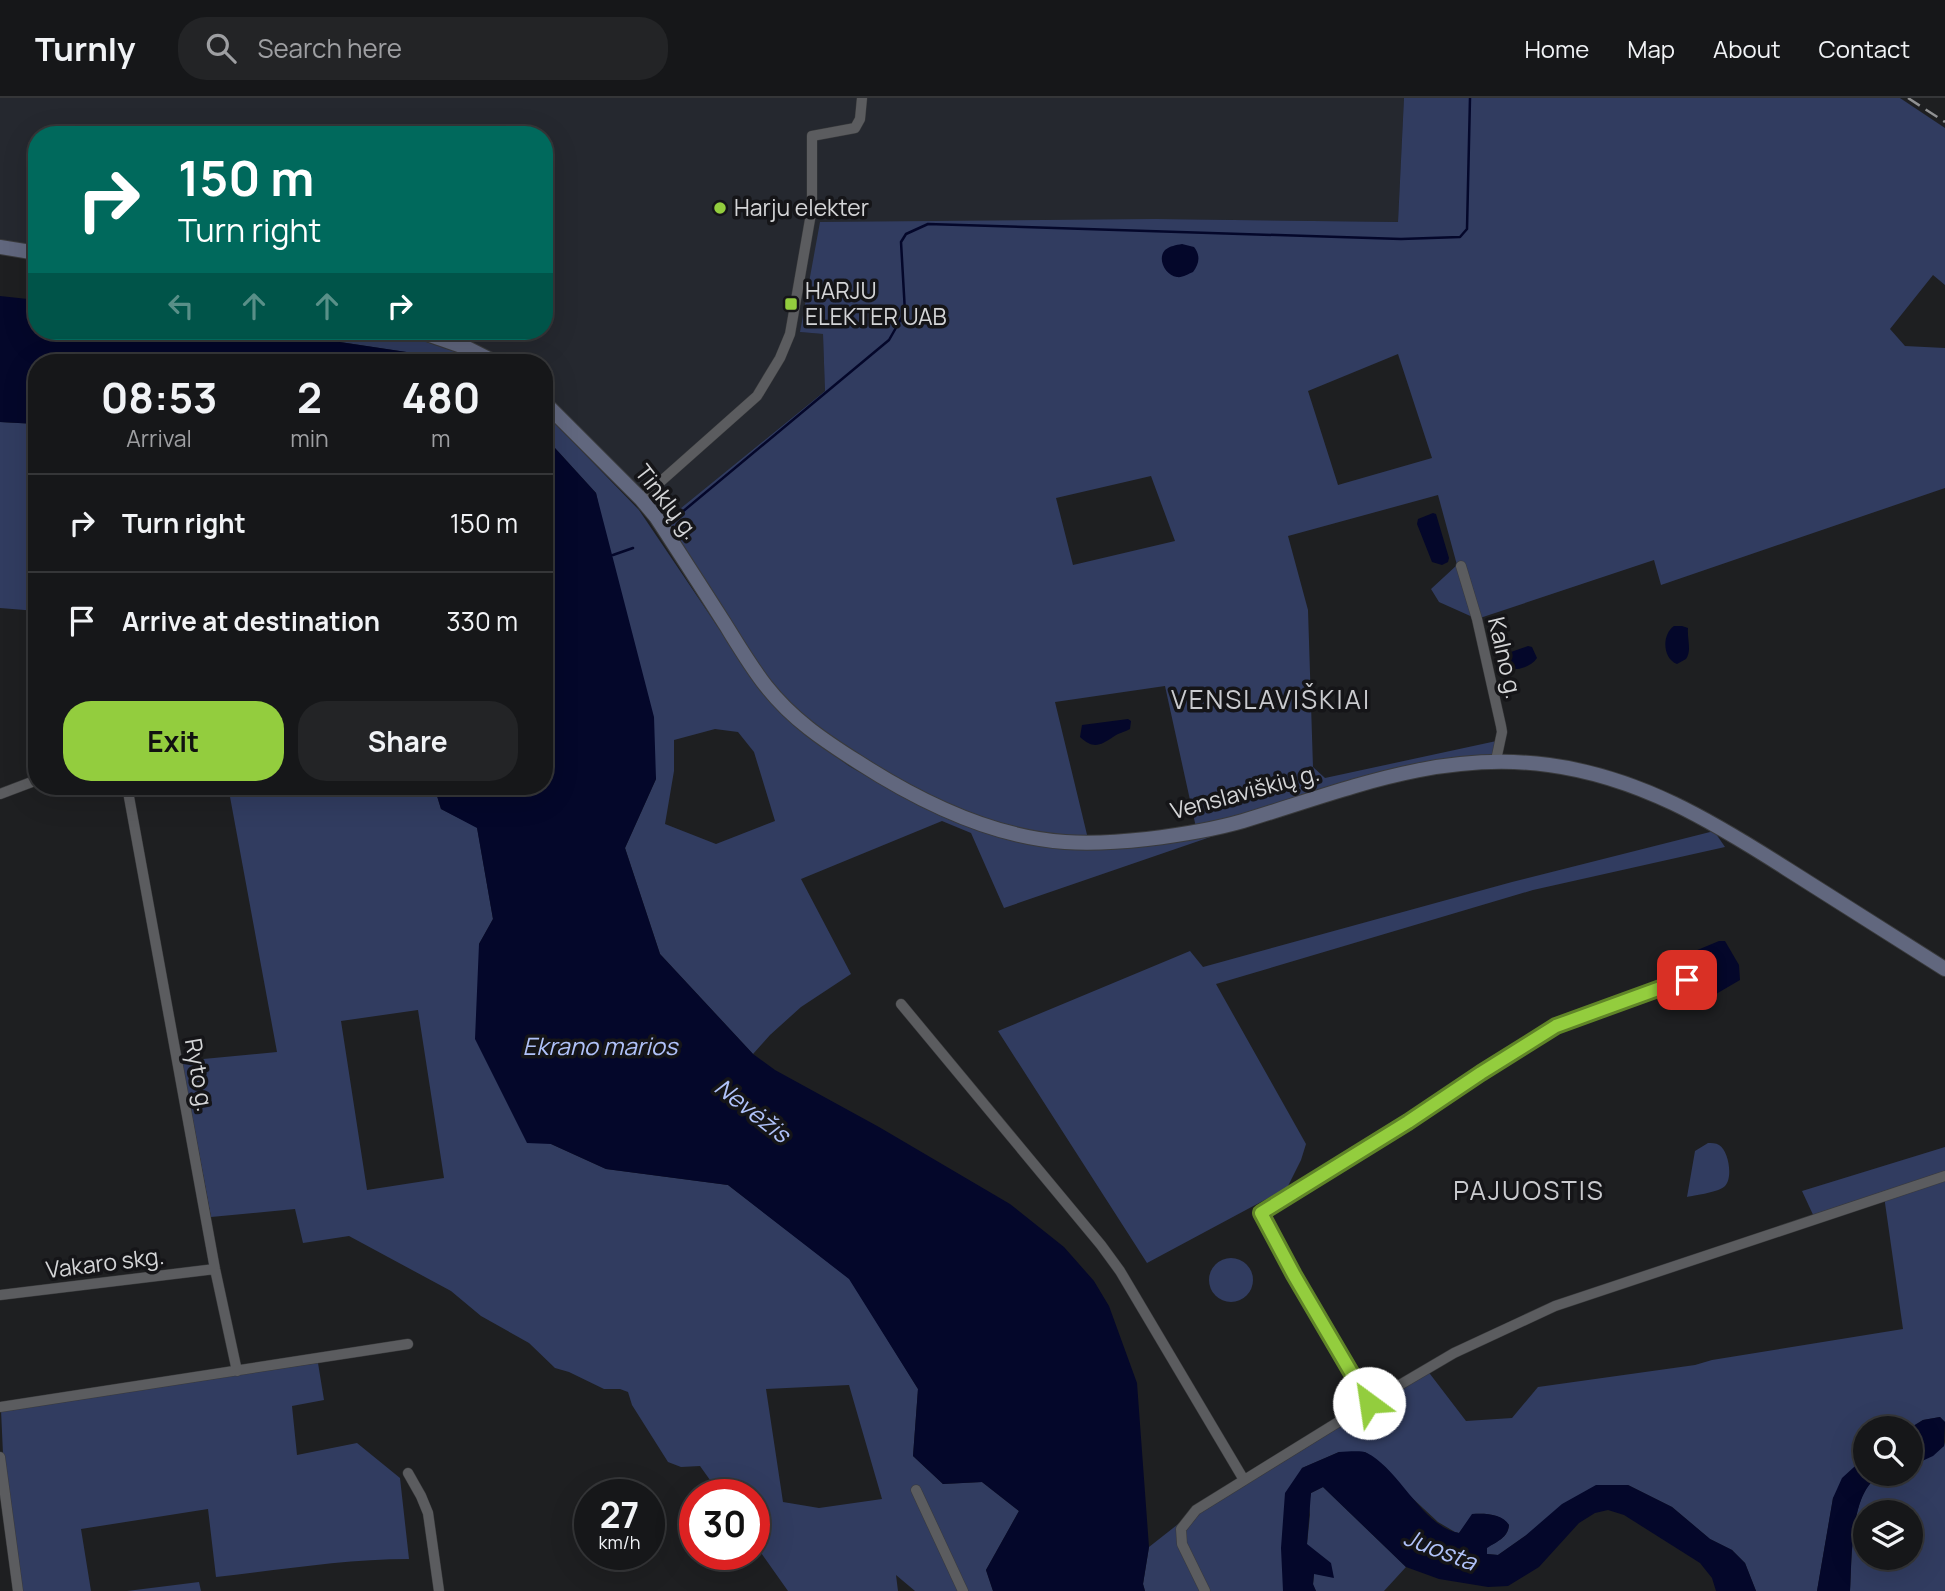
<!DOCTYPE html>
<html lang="en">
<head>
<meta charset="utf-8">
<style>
  :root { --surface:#161719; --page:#232426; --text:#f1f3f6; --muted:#9e9fa2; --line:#353638; --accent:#93cd3e }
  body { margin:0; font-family:Manrope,sans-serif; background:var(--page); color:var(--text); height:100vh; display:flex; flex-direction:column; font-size:26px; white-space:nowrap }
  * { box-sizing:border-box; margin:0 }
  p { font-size:23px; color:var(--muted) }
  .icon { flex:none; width:38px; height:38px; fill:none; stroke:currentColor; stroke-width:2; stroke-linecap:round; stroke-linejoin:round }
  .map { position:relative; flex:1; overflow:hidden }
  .side { position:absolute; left:28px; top:256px; width:525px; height:441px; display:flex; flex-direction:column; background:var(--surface); border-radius:28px; box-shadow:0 7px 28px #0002,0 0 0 2px var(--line) }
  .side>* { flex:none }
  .banner { position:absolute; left:28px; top:28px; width:525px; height:214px; border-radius:28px; box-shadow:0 7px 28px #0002,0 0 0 2px var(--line); background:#00695c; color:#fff; overflow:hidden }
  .tools { position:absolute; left:1853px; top:1318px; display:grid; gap:14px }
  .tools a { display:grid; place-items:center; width:70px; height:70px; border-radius:50%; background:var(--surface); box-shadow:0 7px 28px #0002,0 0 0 2px var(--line); font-size:35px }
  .speed { position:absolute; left:574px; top:1381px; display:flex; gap:14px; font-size:35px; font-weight:700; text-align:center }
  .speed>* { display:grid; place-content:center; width:91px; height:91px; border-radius:50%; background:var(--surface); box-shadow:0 7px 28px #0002,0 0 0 2px var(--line); line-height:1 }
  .speed small { font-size:18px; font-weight:400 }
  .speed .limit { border:10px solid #d22; background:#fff; color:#111 }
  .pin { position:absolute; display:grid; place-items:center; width:60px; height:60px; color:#fff; margin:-30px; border-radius:14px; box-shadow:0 4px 10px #0006 }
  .me { position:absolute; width:77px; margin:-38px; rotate:329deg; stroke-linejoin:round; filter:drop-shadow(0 0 5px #0008) }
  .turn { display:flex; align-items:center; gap:24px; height:147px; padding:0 35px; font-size:32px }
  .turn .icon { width:91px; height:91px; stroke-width:2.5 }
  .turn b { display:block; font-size:49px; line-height:60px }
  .lanes { display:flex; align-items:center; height:66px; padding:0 35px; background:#0003; justify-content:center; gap:35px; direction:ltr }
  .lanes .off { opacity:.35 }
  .eta { display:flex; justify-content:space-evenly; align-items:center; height:119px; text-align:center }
  .eta b { font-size:42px; font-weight:700; line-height:49px }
  .action { display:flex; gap:14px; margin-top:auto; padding:14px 35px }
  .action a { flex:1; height:80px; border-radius:28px; background:var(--accent); color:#111; font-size:28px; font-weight:700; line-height:80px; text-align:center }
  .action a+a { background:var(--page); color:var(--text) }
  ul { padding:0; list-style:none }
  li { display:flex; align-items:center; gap:21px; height:98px; padding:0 35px; border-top:2px solid var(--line) }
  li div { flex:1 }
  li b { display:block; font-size:26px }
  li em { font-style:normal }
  header { display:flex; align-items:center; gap:42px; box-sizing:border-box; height:98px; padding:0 35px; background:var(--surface); border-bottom:2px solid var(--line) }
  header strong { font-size:33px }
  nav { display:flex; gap:38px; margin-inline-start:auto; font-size:24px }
  .search { width:490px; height:63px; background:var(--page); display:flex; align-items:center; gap:18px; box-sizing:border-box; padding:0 24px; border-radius:28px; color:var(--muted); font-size:26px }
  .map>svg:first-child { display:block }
</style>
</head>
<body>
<header>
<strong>Turnly</strong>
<div class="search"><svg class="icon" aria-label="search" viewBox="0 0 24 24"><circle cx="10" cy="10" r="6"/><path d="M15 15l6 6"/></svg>Search here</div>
<nav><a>Home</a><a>Map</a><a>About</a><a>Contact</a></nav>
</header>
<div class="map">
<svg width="1945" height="1493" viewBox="0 0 1945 1493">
  <rect width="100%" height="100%" fill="#1e1f21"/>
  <path fill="#25282f" d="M0 0H1404L1398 124 1156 121 801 234 823 236 825 293 665 423 544 295V264H504L494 257 434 233H544V37H37V148L0 143Z"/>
  <path fill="#313c60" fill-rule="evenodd" d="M1404 0H1900L1945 30V187L1933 177 1890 231 1905 248 1945 250V390L1661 487 1654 462 1477 521 1439 504 1431 491 1457 467 1438 397 1288 438 1308 512 1313 669 1325 680 1501 642 1496 662 1449 666 1197 734 1165 588 1055 604 1089 745 1038 741 918 700 785 609 665 423 825 293 823 236 800 234 820 124 1156 121 1398 124ZM1398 256 1432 360 1338 387 1308 293ZM1151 378 1175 443 1073 467 1056 400Z
    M295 233H394L462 256 480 264H437L419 256 294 237Z
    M544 314 639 412 757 587 785 618 817 645 849 668 895 694 1027 744 1222 735 1004 810 971 735 942 723 801 781 851 876 801 909 770 937 753 956 660 856 625 750 656 681 596 395 544 338ZM715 631 738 634 754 654 775 723 716 746 665 726 674 673V642Z
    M0 324 37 326V513L0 510Z
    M228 688H434L441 711 477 729 493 821 479 846 551 1046 606 1071 728 1087 850 1181 918 1291 913 1358 943 1386 982 1384 1019 1413 986 1472 993 1493H915L896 1477 898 1493H788L754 1445V1396H720L700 1368 681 1369 668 1364 632 1307 628 1294 620 1291H604L569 1274 555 1270 529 1245 481 1218 451 1193 349 1138 303 1145 295 1111 211 1119 182 963 277 954ZM418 912 444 1080 367 1092 341 923ZM849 1287 882 1401 819 1410 783 1404 766 1291Z
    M1714 733 1725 749 1533 792 1216 886 1306 1046 1301 1062 1287 1090 1147 1165 998 933 1190 853 1203 869 1512 784Z
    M1708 1045C1711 1045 1716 1045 1719 1047 1729 1053 1733 1080 1725 1088 1720 1094 1696 1097 1687 1099L1695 1053Z
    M1945 1049V1324L1940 1319 1923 1322 1910 1330H1866L1865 1359 1860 1363 1833 1400 1817 1493H1756L1745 1465 1732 1452 1710 1441 1672 1409 1628 1387 1525 1438 1498 1457 1487 1456 1486 1450C1496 1444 1508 1440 1509 1427 1501 1416 1486 1415 1473 1416L1459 1435 1455 1434 1438 1424 1409 1397 1385 1369 1365 1354H1339L1302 1370 1283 1493H1145L1143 1486 1149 1449 1196 1412 1427 1272 1466 1323 1512 1320 1538 1289 1695 1267 1712 1262 1903 1231 1884 1098 1815 1121 1802 1093Z
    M1209 1182a22 22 0 1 1 44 0a22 22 0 1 1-44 0Z
    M318 1265 324 1302 292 1308 297 1357 357 1345 400 1380 409 1461C345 1461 280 1472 216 1479L208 1411 81 1431 91 1493H18L11 1441 15 1436 3 1356 1 1312Z
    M1945 1344V1493H1850C1852 1463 1850 1395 1878 1378 1887 1373 1901 1376 1911 1376V1368L1944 1348ZM1866 1414H1911V1460H1866Z
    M1323 1389 1406 1469 1384 1493H1316L1313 1487 1314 1476 1307 1446 1310 1417 1309 1405 1311 1395Z
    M199 1484 201 1493H127Z"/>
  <path fill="#04072a" d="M1182 146 1194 149C1201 158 1199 166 1193 174 1188 176 1182 180 1177 179 1165 177 1157 161 1165 152 1170 148 1176 147 1182 146Z
    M0 198 37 202V233H266L420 256 437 264H37V326L0 324Z
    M544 338 596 395 654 619 656 681 625 750 660 856 753 956 775 972 879 1029 1010 1106 1064 1149 1094 1183 1109 1208 1137 1285 1149 1449 1143 1486 1145 1493H993L986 1472 1019 1413 982 1384 943 1386 913 1358 918 1291 849 1181 728 1087 606 1071 551 1046 527 1045 475 941 479 846 493 821 477 730 441 711 434 688H544Z
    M1433 415 1436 416 1449 460 1448 464 1442 467 1432 464 1417 426 1418 421Z
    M1674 528H1682L1688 530C1687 541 1692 553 1686 561L1677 566C1662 560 1662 536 1674 528Z
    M1528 548 1532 549 1537 560C1531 569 1519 572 1509 571L1505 558 1508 555Z
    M1128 621 1131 623 1130 631C1125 634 1118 635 1113 639 1100 648 1093 651 1080 639L1082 627Z
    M1719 843H1725L1739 867 1740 882 1716 896 1710 895 1702 890 1693 859 1695 853Z
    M1940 1319 1945 1324 1944 1348 1933 1358 1911 1368 1910 1330 1923 1322Z
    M1339 1354C1348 1354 1360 1352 1367 1355 1399 1371 1423 1429 1459 1435L1472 1416C1485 1415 1503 1416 1509 1427 1508 1440 1496 1444 1487 1450V1456L1498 1457 1525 1438 1562 1406 1596 1387H1628L1672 1409 1710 1441 1732 1452 1745 1465 1756 1493H1716L1712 1480 1700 1465 1624 1417 1608 1412 1595 1415 1579 1425 1539 1469 1508 1488 1488 1489 1439 1481 1406 1469 1323 1389 1311 1395 1307 1446 1331 1465 1334 1480 1314 1476 1313 1486 1316 1493H1283L1281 1450 1285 1395 1302 1370Z
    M1865 1359 1866 1376H1885C1849 1386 1852 1462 1850 1493H1817L1833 1400 1842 1380Z"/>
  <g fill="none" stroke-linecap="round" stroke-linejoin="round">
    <path stroke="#04072a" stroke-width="2.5" d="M681 415 889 242 905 214 901 144 906 136 928 126 1401 141 1460 139 1467 131 1470 0
      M613 457 633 450"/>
    <g stroke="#393a3c" stroke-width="11">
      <path id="minor" d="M641 401 757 298 780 260 790 236 812 110V38L855 30 860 21 862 0
        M1461 468 1477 521 1501 628 1502 634 1496 662
        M127 688 215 1171 237 1273
        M0 696 37 682
        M901 906 1101 1147 1120 1173 1244 1382
        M0 1197 215 1171
        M1369 1305 1294 1177 1261 1115 1408 1024 1481 975 1556 928 1666 888 1687 882
        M0 1309 408 1246
        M0 1359 18 1493
        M408 1375 421 1398 428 1415 439 1493
        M916 1392 963 1493
        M1205 1493 1182 1446 1181 1431 1196 1412 1369 1305 1454 1255 1555 1208 1945 1078"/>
    </g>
    <g stroke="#393a3c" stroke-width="16">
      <path id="secondary" d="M0 149 37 155
        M418 233 467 250 495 264
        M544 304 641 401 656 419C679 454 702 490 725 526 738 547 751 569 766 588 792 621 823 642 858 664 920 704 991 739 1065 744 1093 746 1120 744 1147 741 1180 737 1212 732 1243 723 1345 692 1440 652 1549 667 1639 679 1712 723 1787 771 1840 804 1892 838 1945 871"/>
    </g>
    <use href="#minor" stroke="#5b5c5f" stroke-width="10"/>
    <use href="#secondary" stroke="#61677e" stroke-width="14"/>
    <path stroke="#909193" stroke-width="2.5" stroke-dasharray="14 7" stroke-linecap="butt" d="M1908 0 1945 24"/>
  </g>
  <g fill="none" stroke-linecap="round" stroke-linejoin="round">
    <g stroke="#608528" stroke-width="18">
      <path id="route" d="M1369 1305 1294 1177 1261 1115 1408 1024 1481 975 1556 928 1666 888 1687 882"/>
    </g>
    <use href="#route" stroke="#93cd3e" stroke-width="12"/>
  </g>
  <g fill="#93cd3e" stroke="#151518" stroke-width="2.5">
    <circle cx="720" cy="110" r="7"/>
    <rect x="784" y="199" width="14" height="14" rx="3.5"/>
  </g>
  <g text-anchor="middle" stroke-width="7" stroke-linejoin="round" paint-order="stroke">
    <g font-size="23" fill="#d4d5d7" stroke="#151518" text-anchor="start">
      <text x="734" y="118">Harju elekter</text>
      <text x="805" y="201">HARJU<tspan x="805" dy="26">ELEKTER UAB</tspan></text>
    </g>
    <g font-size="23" fill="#d4d5d7" stroke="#151518">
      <text transform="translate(667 404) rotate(52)" y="8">Tinklų g.</text>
      <text transform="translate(1505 560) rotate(77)" y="8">Kalno g.</text>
      <text transform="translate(1245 694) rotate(-15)" y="8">Venslaviškių g.</text>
      <text transform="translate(199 977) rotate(80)" y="8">Ryto g.</text>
      <text transform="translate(105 1165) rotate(-7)" y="8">Vakaro skg.</text>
    </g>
    <g font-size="24" font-style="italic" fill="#b0c2f9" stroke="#151518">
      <text x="600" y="957">Ekrano marios</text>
      <text transform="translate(752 1013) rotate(38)" y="8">Nevėžis</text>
      <text transform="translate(1440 1452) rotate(21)" y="8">Juosta</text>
    </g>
    <g font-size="26" letter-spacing="2" fill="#cacbcf" stroke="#151518">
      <text x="1271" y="611">VENSLAVIŠKIAI</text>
      <text x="1529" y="1102">PAJUOSTIS</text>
    </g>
  </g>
</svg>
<div class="tools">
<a><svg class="icon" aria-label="search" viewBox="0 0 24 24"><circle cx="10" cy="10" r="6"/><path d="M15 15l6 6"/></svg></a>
<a><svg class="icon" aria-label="layers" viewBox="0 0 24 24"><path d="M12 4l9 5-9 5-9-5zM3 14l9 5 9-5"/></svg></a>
</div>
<div class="speed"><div>27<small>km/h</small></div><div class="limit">30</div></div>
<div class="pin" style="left:1687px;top:882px;background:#d93025"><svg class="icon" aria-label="arrive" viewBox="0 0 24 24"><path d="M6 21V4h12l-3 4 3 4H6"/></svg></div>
<svg class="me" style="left:1369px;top:1305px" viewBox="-20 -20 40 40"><circle r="19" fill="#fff"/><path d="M0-13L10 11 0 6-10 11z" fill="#93cd3e"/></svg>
<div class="banner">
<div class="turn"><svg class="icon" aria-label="right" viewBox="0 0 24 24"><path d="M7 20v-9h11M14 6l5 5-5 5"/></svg><div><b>150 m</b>Turn right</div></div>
<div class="lanes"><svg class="icon off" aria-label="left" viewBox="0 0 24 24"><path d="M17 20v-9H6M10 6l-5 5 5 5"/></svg><svg class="icon off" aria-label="ahead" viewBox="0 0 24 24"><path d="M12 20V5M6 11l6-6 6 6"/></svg><svg class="icon off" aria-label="ahead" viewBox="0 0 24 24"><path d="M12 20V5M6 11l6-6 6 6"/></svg><svg class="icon" aria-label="right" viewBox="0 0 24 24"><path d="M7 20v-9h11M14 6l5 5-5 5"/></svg></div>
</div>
<section class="side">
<div class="eta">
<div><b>08:53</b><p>Arrival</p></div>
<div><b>2</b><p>min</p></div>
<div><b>480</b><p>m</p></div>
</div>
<ul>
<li><svg class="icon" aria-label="right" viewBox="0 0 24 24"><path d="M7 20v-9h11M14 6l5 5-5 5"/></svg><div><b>Turn right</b></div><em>150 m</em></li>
<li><svg class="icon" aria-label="arrive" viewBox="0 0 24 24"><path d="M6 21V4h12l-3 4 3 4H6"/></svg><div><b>Arrive at destination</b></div><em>330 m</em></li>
</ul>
<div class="action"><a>Exit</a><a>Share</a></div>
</section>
</div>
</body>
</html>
